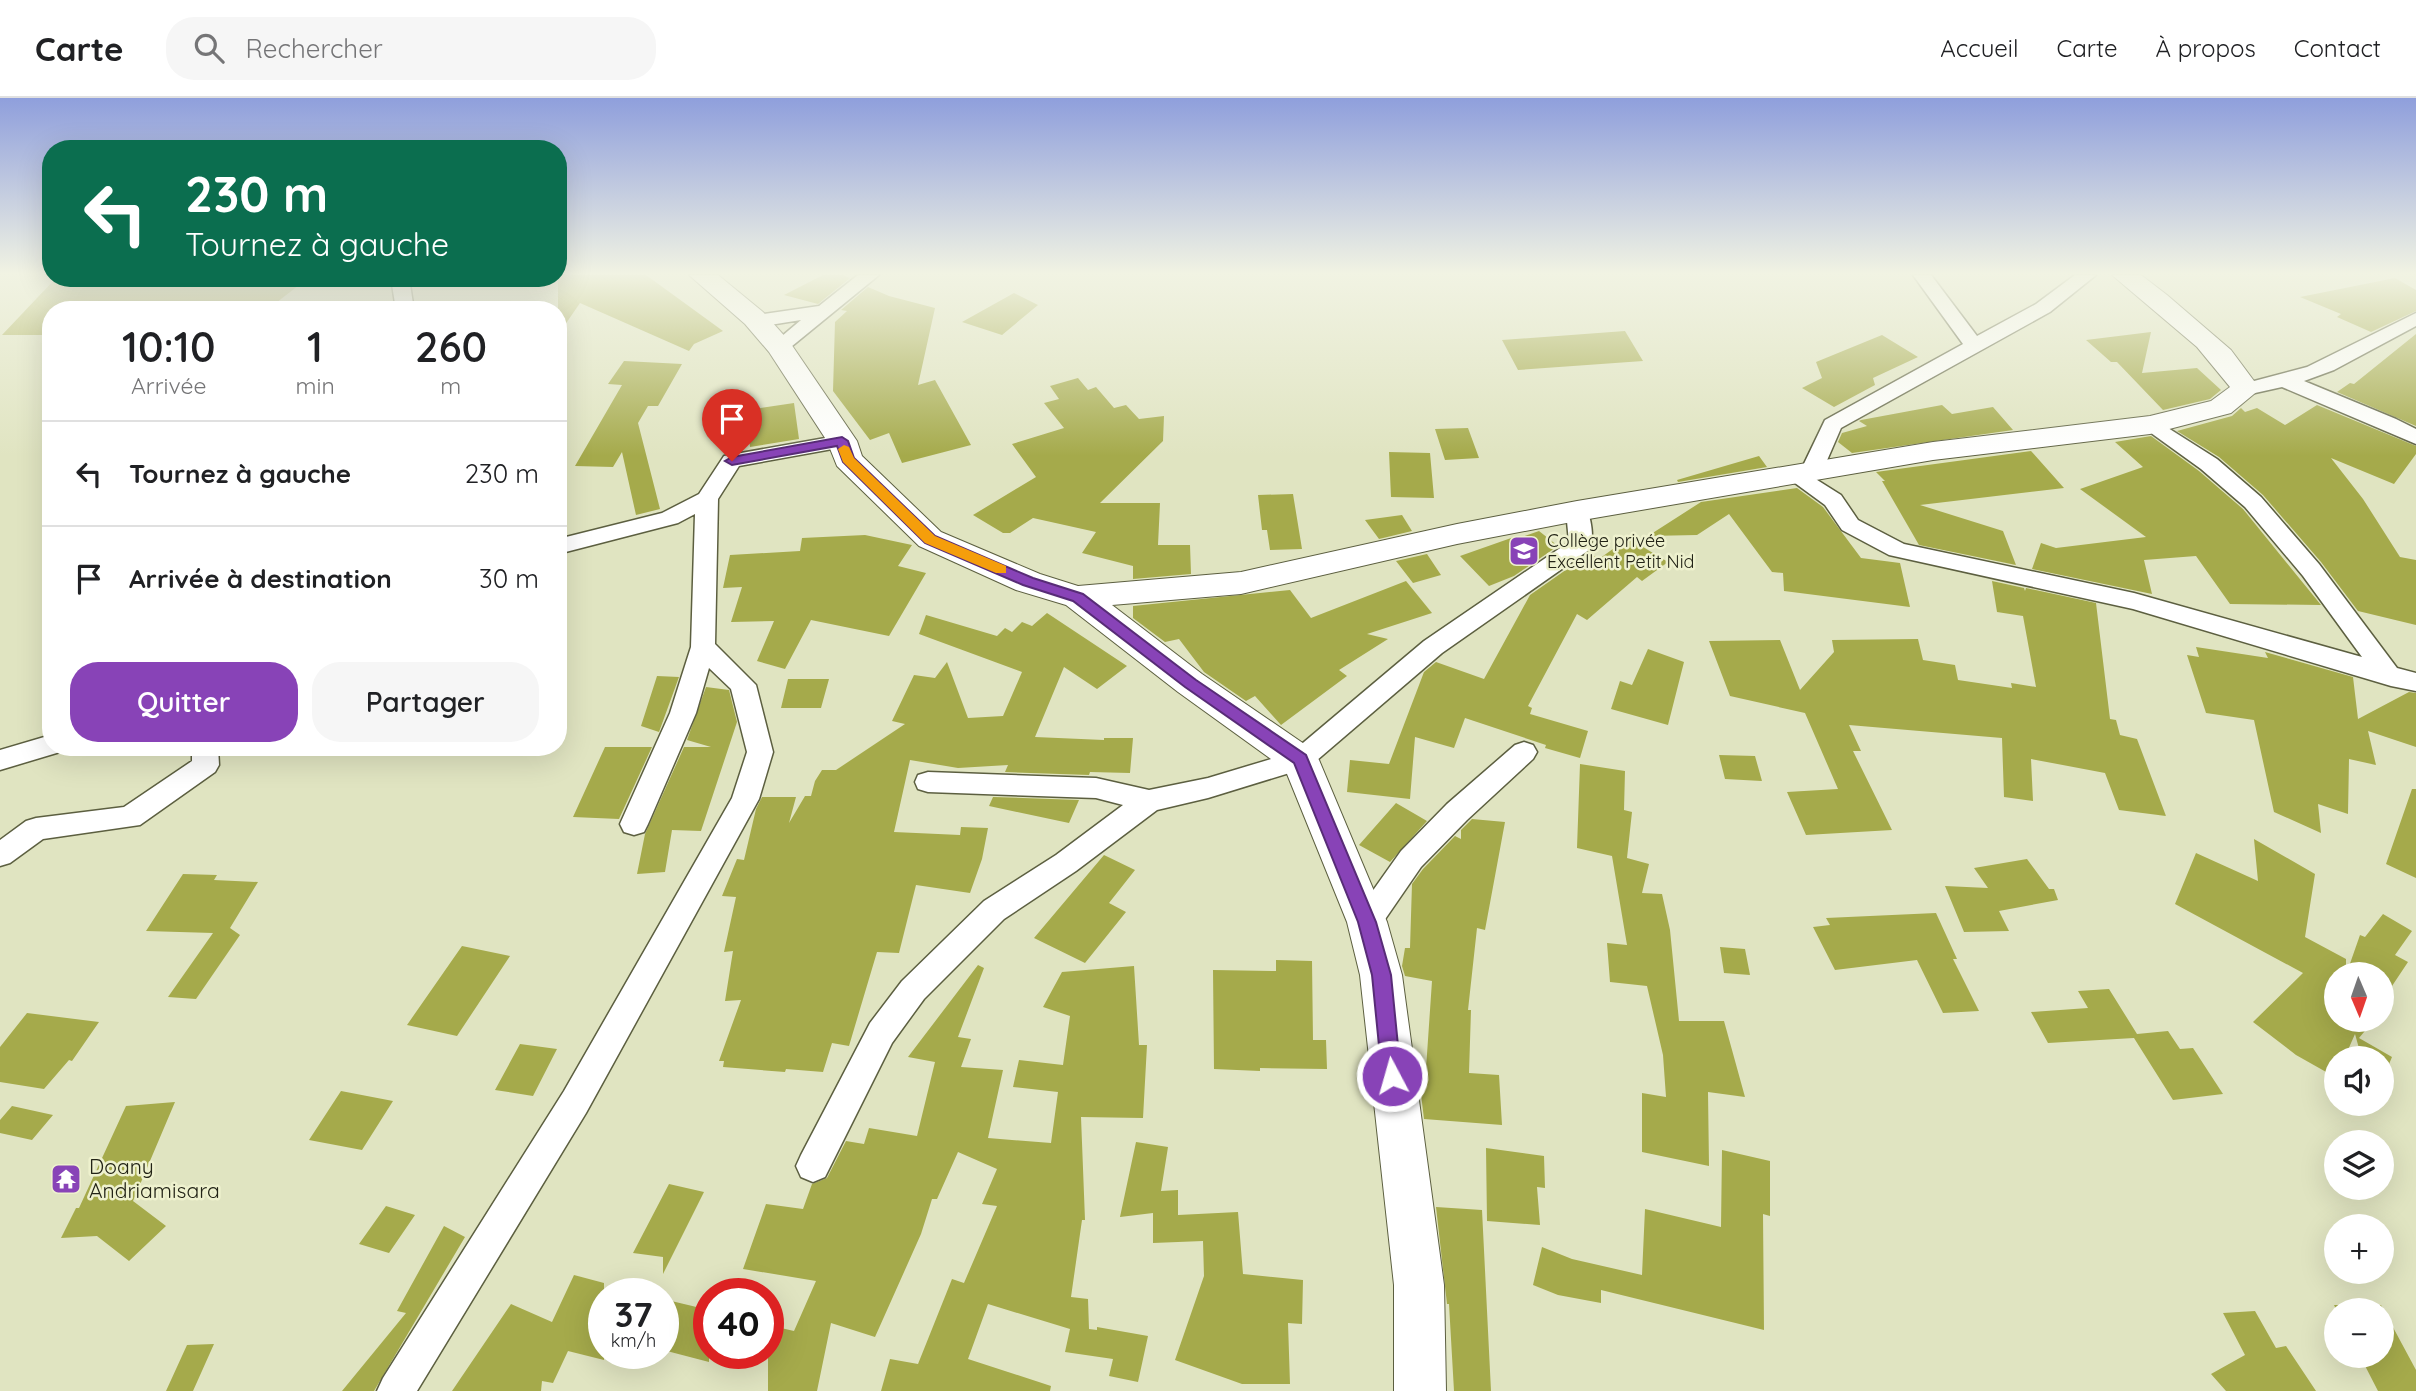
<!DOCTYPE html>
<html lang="fr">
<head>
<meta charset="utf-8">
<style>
  :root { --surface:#fff; --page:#f6f6f6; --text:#202124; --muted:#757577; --line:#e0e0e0; --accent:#8843b7 }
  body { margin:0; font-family:Quicksand,sans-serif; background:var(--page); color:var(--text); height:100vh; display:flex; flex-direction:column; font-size:26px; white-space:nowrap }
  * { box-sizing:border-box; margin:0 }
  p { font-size:23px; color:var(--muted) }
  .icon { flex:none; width:38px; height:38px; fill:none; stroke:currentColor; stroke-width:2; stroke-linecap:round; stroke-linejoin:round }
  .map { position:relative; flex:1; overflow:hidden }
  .details { position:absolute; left:42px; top:203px; width:525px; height:455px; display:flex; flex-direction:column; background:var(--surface); border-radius:28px; box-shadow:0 7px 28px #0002 }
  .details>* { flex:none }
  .hud { position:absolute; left:42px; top:42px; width:525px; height:147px; border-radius:28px; box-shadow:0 7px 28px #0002; background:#0b6e4f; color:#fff; overflow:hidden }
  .needle { width:46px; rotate:178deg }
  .buttons { position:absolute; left:2324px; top:864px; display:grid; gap:14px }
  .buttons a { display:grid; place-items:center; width:70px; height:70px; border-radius:50%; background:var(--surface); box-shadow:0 7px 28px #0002; font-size:35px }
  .speed { position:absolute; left:588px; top:1180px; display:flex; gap:14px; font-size:35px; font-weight:700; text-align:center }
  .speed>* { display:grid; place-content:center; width:91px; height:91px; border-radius:50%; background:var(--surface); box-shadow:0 7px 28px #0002; line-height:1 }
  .speed small { font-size:18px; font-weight:400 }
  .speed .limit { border:10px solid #d22; background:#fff; color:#111 }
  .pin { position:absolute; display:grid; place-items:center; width:60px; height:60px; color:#fff; margin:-72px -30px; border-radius:50% 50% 50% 0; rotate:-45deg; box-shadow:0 0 7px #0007 }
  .pin .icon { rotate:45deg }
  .me { position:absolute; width:77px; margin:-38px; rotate:354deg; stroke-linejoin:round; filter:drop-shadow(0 0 5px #0008) }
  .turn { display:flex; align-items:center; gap:24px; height:147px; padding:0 28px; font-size:32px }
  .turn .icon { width:91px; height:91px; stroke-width:2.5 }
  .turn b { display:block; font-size:49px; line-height:60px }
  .eta { display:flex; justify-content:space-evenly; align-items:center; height:119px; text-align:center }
  .eta b { font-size:42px; font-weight:600; line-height:49px }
  .cta { display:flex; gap:14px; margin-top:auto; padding:14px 28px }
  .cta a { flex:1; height:80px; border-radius:28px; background:var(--accent); color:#fff; font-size:28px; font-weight:600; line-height:80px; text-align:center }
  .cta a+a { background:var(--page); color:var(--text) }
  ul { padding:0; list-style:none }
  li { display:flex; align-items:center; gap:21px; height:105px; padding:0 28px; border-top:2px solid var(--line) }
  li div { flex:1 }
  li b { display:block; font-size:26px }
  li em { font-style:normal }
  header { display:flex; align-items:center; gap:42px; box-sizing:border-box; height:98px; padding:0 35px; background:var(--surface); border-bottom:2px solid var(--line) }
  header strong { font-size:33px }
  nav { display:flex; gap:38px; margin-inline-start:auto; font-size:24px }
  .search { width:490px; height:63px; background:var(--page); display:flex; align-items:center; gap:18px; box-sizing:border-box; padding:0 24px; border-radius:28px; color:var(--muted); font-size:26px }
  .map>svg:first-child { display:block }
</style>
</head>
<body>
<header>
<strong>Carte</strong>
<div class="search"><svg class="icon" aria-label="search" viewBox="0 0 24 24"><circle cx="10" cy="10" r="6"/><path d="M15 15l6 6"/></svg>Rechercher</div>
<nav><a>Accueil</a><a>Carte</a><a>À propos</a><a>Contact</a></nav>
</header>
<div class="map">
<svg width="2416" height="1293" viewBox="0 0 2416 1293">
  <rect width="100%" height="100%" fill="#e0e4c1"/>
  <path fill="#a5aa4b" d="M558 177H646L723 233 694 246 689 253 580 205 558 237Z
    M823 177H843L850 180 818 206 784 197Z
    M56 180H253L299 187 267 212 237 207 231 212H51V237H2Z
    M2395 180 2416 192V213L2371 234 2337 219 2341 216 2300 199Z
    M868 189 889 198 935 210 918 287 935 282 971 347 902 365 889 335 870 342 833 293 835 224 847 213 841 212Z
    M1014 195 1038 207 1002 237 962 224Z
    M1625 233 1643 263 1518 272 1502 242Z
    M2151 234 2142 275 2197 270 2221 292 2210 301 2163 312 2117 264H2111L2086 242Z
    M2416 236V328L2337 294 2350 285 2354 286Z
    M1882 237 1918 259 1873 280 1875 287 1834 309 1802 290 1822 280 1816 264Z
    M624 263 682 266 658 308H648L638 325 660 411 636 417 622 354 613 369 575 368 622 287 608 286Z
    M1078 280 1088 292 1096 289 1114 310 1126 307 1139 321 1164 318 1163 343 1100 405H1160L1158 447H1190L1191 476 1133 481V468L1082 455 1096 434 1033 420 1010 435H1003L973 417 1036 379 1012 346 1064 330 1044 305 1059 301 1050 288Z
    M794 305 799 341 750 349 746 312Z
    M1942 307 1952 316 1993 309 2013 332 1852 355 1838 344 1842 335 1867 328 1859 323 1861 322Z
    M2317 307 2416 348V356L2394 386 2331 360 2363 401 2400 459 2416 462V527L2358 513 2321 464 2263 397 2219 359 2177 333 2232 318 2241 310 2245 314 2257 310 2285 327Z
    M1468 330 1479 360 1445 362 1435 331Z
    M2151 338 2199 373 2243 411 2321 507 2230 506 2196 458 2144 462 2152 496 2032 471 2041 445 2056 450 2146 439 2080 391 2143 369 2115 344Z
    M2031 353 2064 390 1920 407 2003 433 2016 467 1919 447 1882 383H1885L1876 374Z
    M1389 354 1430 355 1434 400 1391 399Z
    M1759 358 1767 369 1678 384 1677 382Z
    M1797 390 1823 409 1861 460 1900 465 1910 509 1784 493 1783 475 1772 474 1729 416 1697 437 1648 438 1701 404Z
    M1293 396 1302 451 1270 452 1267 432H1262L1258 397Z
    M1402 417 1412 433 1379 441 1365 422Z
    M1539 433 1558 448 1514 478 1489 488 1460 458 1514 439 1516 441Z
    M865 437 912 447 898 468 926 475 889 538 811 522 785 571 757 563 774 523 731 524 742 489 723 490 730 457 800 453 802 440Z
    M1628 440 1668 464 1642 483 1637 479 1587 522 1577 516 1528 608 1532 610 1530 616 1588 633 1580 660 1545 650 1546 647 1465 620 1454 650 1415 639 1410 701 1347 694 1350 662 1389 666 1424 574 1436 564 1484 581 1530 497 1590 455 1599 461Z
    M1427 456 1441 477 1413 485 1396 463Z
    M1406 483 1432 515 1367 536 1388 541 1339 572 1347 578 1281 627 1255 598 1246 603 1204 574 1179 541 1165 544 1133 520V508L1290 492 1311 520Z
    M1992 483 2024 490 2025 493 2026 490 2096 505 2110 621 2116 622 2120 637 2137 641 2166 718 2119 712 2105 675 2031 661 2033 703 2004 699 2002 640 1849 627 1861 653H1853L1892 732 1806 737 1787 694 1838 691 1805 615 1730 598 1709 543 1780 542 1800 592 1834 554 1832 542 1918 541 1923 562 1955 567 1958 582 2012 590 2011 585 2036 589 2023 518 1997 514Z
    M1047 515 1127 568 1097 591 1064 569 1035 639 1104 642V640H1133L1130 675 1090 674 1089 677 1005 674 1008 667 958 670 910 662 894 734 960 737 961 729 988 730 982 761 970 795 916 787 899 855 877 854 849 948 832 945 823 974 786 971 785 974 723 969 724 963H719L741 902 725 903 733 853 724 854 736 799 722 798 737 761 744 762 756 711 762 699H796L789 725 805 698H811L815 683 822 672H836L905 626 892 623 914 577 935 580 947 564 968 620 1003 618 1022 574 919 536 926 517 997 538 1005 530 1012 534 1022 524 1032 528Z
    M2196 549 2268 560 2265 554 2353 579 2358 621 2409 594 2416 595V649L2368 633 2376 667 2349 661 2348 716 2318 706 2321 735 2274 714 2254 622 2206 615 2187 557 2199 559Z
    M1648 551 1684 564 1668 627 1611 611 1620 583 1632 587Z
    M657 578 679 579 659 634 641 628Z
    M788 581H829L821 610H781Z
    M706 589 729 592 737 624 701 733 672 732 665 774 637 776 645 736 684 649H711L687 642Z
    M605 649H652L619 721 573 719Z
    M1719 657 1755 658 1762 683 1725 681Z
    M1580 666 1625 673 1624 712 1632 714 1627 760 1649 766 1642 795 1662 796 1670 832 1679 923H1724L1745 999 1708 994 1709 1068 1642 1054V995L1666 999 1663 957 1647 888 1610 884 1607 845 1627 847 1612 758 1577 750Z
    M2412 691H2416V780L2386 766Z
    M993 699 1079 702 1069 725 989 708Z
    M1396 705 1427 723 1390 764 1359 747Z
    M1472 721 1505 724 1485 832 1477 830 1468 912H1471L1469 975 1499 977 1502 1027 1424 1021 1418 971H1426L1432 883 1405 878 1402 868 1405 850H1410L1412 786 1423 771 1455 738 1461 741V732Z
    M2254 741 2315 776 2305 839 2346 861V877H2336V922H2374L2359 940 2392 959 2382 983V961H2362L2355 936 2344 961H2336L2335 979 2296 957 2253 924 2303 875 2175 806 2196 755 2258 783Z
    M1104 757 1135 772 1109 805 1126 814 1085 865 1034 840Z
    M2027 761 2049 791H2054L2058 802 1999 813 2009 833 1964 834 1945 788 1988 790 1974 770Z
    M183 776 217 777 214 782 258 784 230 830 240 837 196 901 168 899 213 835 146 833Z
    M1936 815 1957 861H1953L1979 913 1943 915 1917 862 1835 872 1813 829 1830 827 1826 820Z
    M2383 816 2412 833 2395 857 2408 864 2384 900 2390 904 2382 914V877H2346L2360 837 2365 839Z
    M462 848 510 858 457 938 407 927Z
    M1720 849 1745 851 1750 877 1724 875Z
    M1276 862 1312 863 1313 942H1326L1327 971 1260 970V973L1214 971 1213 872 1276 873Z
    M978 867 984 870 958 939 971 941 961 969 1003 972 988 1040 1051 1045 1058 994 1013 989 1019 962 1063 967 1070 918 1043 909 1062 874 1134 868 1139 947H1147L1143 1020 1081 1019 1085 1122H1082L1071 1199 1088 1201 1089 1231 1097 1232V1229L1148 1238 1138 1284 1109 1278 1113 1261 1065 1254 1070 1231 988 1206 968 1261 1051 1288 1050 1293H881L890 1261 918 1266 952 1181 964 1185 997 1108 982 1106 997 1071 958 1054 937 1101H932L921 1136 875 1239 831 1225 817 1293H768V1227L794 1233 816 1183 743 1171 766 1106 803 1111 812 1086 827 1080 846 1043 864 1046 869 1030 917 1038 935 964 908 959Z
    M2109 891 2137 936 2168 933 2180 951 2193 950 2223 996 2173 1002 2134 940 2048 945 2031 914 2088 910 2078 893Z
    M27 915 99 924 72 963 69 962 44 991 0 984V949Z
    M520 946 557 951 533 998 495 992Z
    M341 993 393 1003 362 1052 309 1042Z
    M175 1004 133 1103 166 1128 129 1163 97 1138 61 1140 76 1110H79L126 1008Z
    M12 1008 53 1017 32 1042 0 1035V1022Z
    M1136 1044 1168 1049 1161 1093 1178 1092V1117L1238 1114 1243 1176 1303 1182 1302 1226 1288 1225 1290 1286H1242L1175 1262 1204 1178 1203 1143 1153 1145V1115L1120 1119Z
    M1486 1050 1544 1058 1545 1090 1537 1089 1540 1127 1487 1123Z
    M1722 1052 1770 1063V1118L1763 1116 1764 1232 1601 1192V1205L1558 1197 1533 1187 1542 1149 1572 1161 1642 1177 1645 1111 1721 1129Z
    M669 1086 704 1094 663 1176V1159L633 1155Z
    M386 1108 415 1117 389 1155 359 1146Z
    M1436 1109 1482 1112 1491 1293H1454L1449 1206H1447Z
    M444 1128 465 1139 374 1293H342L406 1215 397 1213Z
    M574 1177 604 1185V1262L568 1253 553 1285 542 1283 541 1293H452L511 1206 552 1224Z
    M663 1201 709 1212V1264L663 1252Z
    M2334 1207H2381L2416 1272V1293H2378L2360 1258H2382V1213H2337Z
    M2255 1213 2276 1250 2286 1248 2316 1293H2226L2211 1276 2245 1257 2223 1215Z
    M214 1246 193 1293H166L187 1247Z"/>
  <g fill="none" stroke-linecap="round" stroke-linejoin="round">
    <g stroke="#5c5f40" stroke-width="3">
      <path id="street" d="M858 177H879L786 253H772L769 249 801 222 757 229 747 223 757 217 819 208Z
        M1913 177H1931L1977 238 2036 206 2075 177H2096L2050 214 1841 330 1822 374 1814 380 1841 397 1858 422 1904 446 2134 495 2362 559 2303 478 2245 409 2201 371 2140 327 2143 323H2157L2217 361 2261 399 2319 466 2397 570 2416 575V593L2391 588 2133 511 1889 457 1842 432 1825 407 1784 377 1787 372H1801L1825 322 1963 246Z
        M391 180H409L414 212H396Z
        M2416 215V228L2334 272 2304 283 2396 321 2416 331V346L2282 289 2246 297 2239 295 2236 291 2239 287 2307 269Z
        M842 337 849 338 853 343 849 348 739 368 718 401 715 546 756 587 773 654 759 701 586 1015 417 1293H377L383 1280 564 993 732 700 747 654 731 591 709 570 696 615 648 726 644 734 634 737 624 734 620 726 670 615 691 549 695 416 678 425 558 456V441L662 415 699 396 724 358Z
        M1577 406 1585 408C1591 418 1595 442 1589 452L1442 555 1309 669 1208 700 1157 712 1076 773 1004 821 924 901 892 945 825 1079 813 1084 801 1079 796 1068 801 1057 870 925 902 883 984 803 1056 757 1123 707 1096 700 928 694 918 691 915 684 918 677 928 674 1096 680 1149 692 1208 680 1291 655 1424 543 1569 444 1566 413 1569 408Z
        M51 637V649H63L60 654 0 672V652Z
        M1524 644 1533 647 1537 654 1533 661 1467 722 1421 769 1377 833 1367 836 1357 833 1352 824 1357 815 1401 753 1447 706 1515 647Z
        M192 649H218L219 667 215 674 140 727 43 741 10 765 0 768V742L26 723 36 720 124 709 192 663Z"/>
    </g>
    <g stroke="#5c5f40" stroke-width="2">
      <path id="secondary" d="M689 177H718L763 214 789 243 857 343 862 358 941 434 1040 476 1078 488 1241 474 1457 426 1577 403 1933 344 2150 318 2211 303 2230 289 2197 249 2112 177H2141L2167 197 2231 252 2260 291 2231 315 2150 336 1933 362 1577 423 1457 446 1241 496 1112 507 1202 576 1313 652 1319 662 1387 824 1402 877 1444 1187 1446 1293H1394V1187L1360 877 1347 824 1285 671 1178 594 1066 507 1016 492 919 448 837 368 827 343 769 254 745 226Z"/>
    </g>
    <use href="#street" fill="#fff" fill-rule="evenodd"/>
    <use href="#secondary" fill="#fff" fill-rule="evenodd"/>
  </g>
  <linearGradient id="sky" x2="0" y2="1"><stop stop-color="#8f9fdc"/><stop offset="0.49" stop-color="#f1f3e3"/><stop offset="1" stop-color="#f1f3e3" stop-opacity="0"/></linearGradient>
  <rect width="2416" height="358" fill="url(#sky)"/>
  <path fill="#8843b7" stroke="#582c77" stroke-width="2" d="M842 339 848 343 854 360 935 438 1033 480 1083 496 1196 582 1306 657 1376 824 1391 877 1401 978 1398 984 1392 987 1385 984 1382 978 1372 877 1358 824 1294 665 1185 589 1073 503 1023 487 925 445 843 364 837 348 732 367 725 363 732 359Z"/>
  <path fill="#f59e0b" d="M844 347 849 349 854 360 935 438 1006 468V475H996L925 445 843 364 838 351Z"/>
  <defs>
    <g id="school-square" transform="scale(1.575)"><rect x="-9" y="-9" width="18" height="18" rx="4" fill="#8843b7" stroke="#eef1ce"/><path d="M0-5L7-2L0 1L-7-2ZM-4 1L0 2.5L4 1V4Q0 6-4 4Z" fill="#fff"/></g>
    <g id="temple-square" transform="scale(1.575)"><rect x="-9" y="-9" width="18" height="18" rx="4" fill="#8843b7" stroke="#eef1ce"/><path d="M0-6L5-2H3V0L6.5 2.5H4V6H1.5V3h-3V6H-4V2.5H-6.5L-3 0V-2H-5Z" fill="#fff"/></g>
  </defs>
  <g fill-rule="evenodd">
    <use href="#school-square" x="1524" y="453"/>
    <use href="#temple-square" x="66" y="1081"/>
  </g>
  <g text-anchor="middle" stroke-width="5" stroke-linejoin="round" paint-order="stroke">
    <g font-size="18" fill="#222316" stroke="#eef1ce" text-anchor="start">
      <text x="1547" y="449">Collège privée<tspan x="1547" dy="21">Excellent Petit Nid</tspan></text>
    </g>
    <g font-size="21" fill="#222316" stroke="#eef1ce" text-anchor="start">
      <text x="89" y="1076">Doany<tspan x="89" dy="24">Andriamisara</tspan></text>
    </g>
  </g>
</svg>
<div class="buttons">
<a><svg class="needle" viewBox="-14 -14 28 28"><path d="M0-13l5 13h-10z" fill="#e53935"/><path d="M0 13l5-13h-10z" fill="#757577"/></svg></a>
<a><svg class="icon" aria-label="sound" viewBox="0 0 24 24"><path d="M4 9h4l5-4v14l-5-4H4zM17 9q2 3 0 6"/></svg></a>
<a><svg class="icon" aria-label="layers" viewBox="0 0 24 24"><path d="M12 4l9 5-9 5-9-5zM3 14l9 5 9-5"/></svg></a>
<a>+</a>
<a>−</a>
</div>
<div class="speed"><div>37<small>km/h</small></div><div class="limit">40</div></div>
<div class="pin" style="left:732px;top:363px;background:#d93025"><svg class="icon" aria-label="arrive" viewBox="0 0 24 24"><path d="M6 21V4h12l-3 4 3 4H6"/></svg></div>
<svg class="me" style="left:1392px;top:978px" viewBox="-20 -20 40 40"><circle r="17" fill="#8843b7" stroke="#fff" stroke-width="3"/><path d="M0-11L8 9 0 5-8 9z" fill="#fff"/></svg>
<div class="hud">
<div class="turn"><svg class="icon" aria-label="left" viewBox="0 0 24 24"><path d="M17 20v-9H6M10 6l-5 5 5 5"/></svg><div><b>230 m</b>Tournez à gauche</div></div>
</div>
<section class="details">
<div class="eta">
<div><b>10:10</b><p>Arrivée</p></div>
<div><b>1</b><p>min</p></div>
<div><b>260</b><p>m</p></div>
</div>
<ul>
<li><svg class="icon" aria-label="left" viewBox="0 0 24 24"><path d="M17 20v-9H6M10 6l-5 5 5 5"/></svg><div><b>Tournez à gauche</b></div><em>230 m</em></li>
<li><svg class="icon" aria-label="arrive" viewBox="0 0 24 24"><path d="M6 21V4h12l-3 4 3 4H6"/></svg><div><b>Arrivée à destination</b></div><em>30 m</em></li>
</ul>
<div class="cta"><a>Quitter</a><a>Partager</a></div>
</section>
</div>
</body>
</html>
